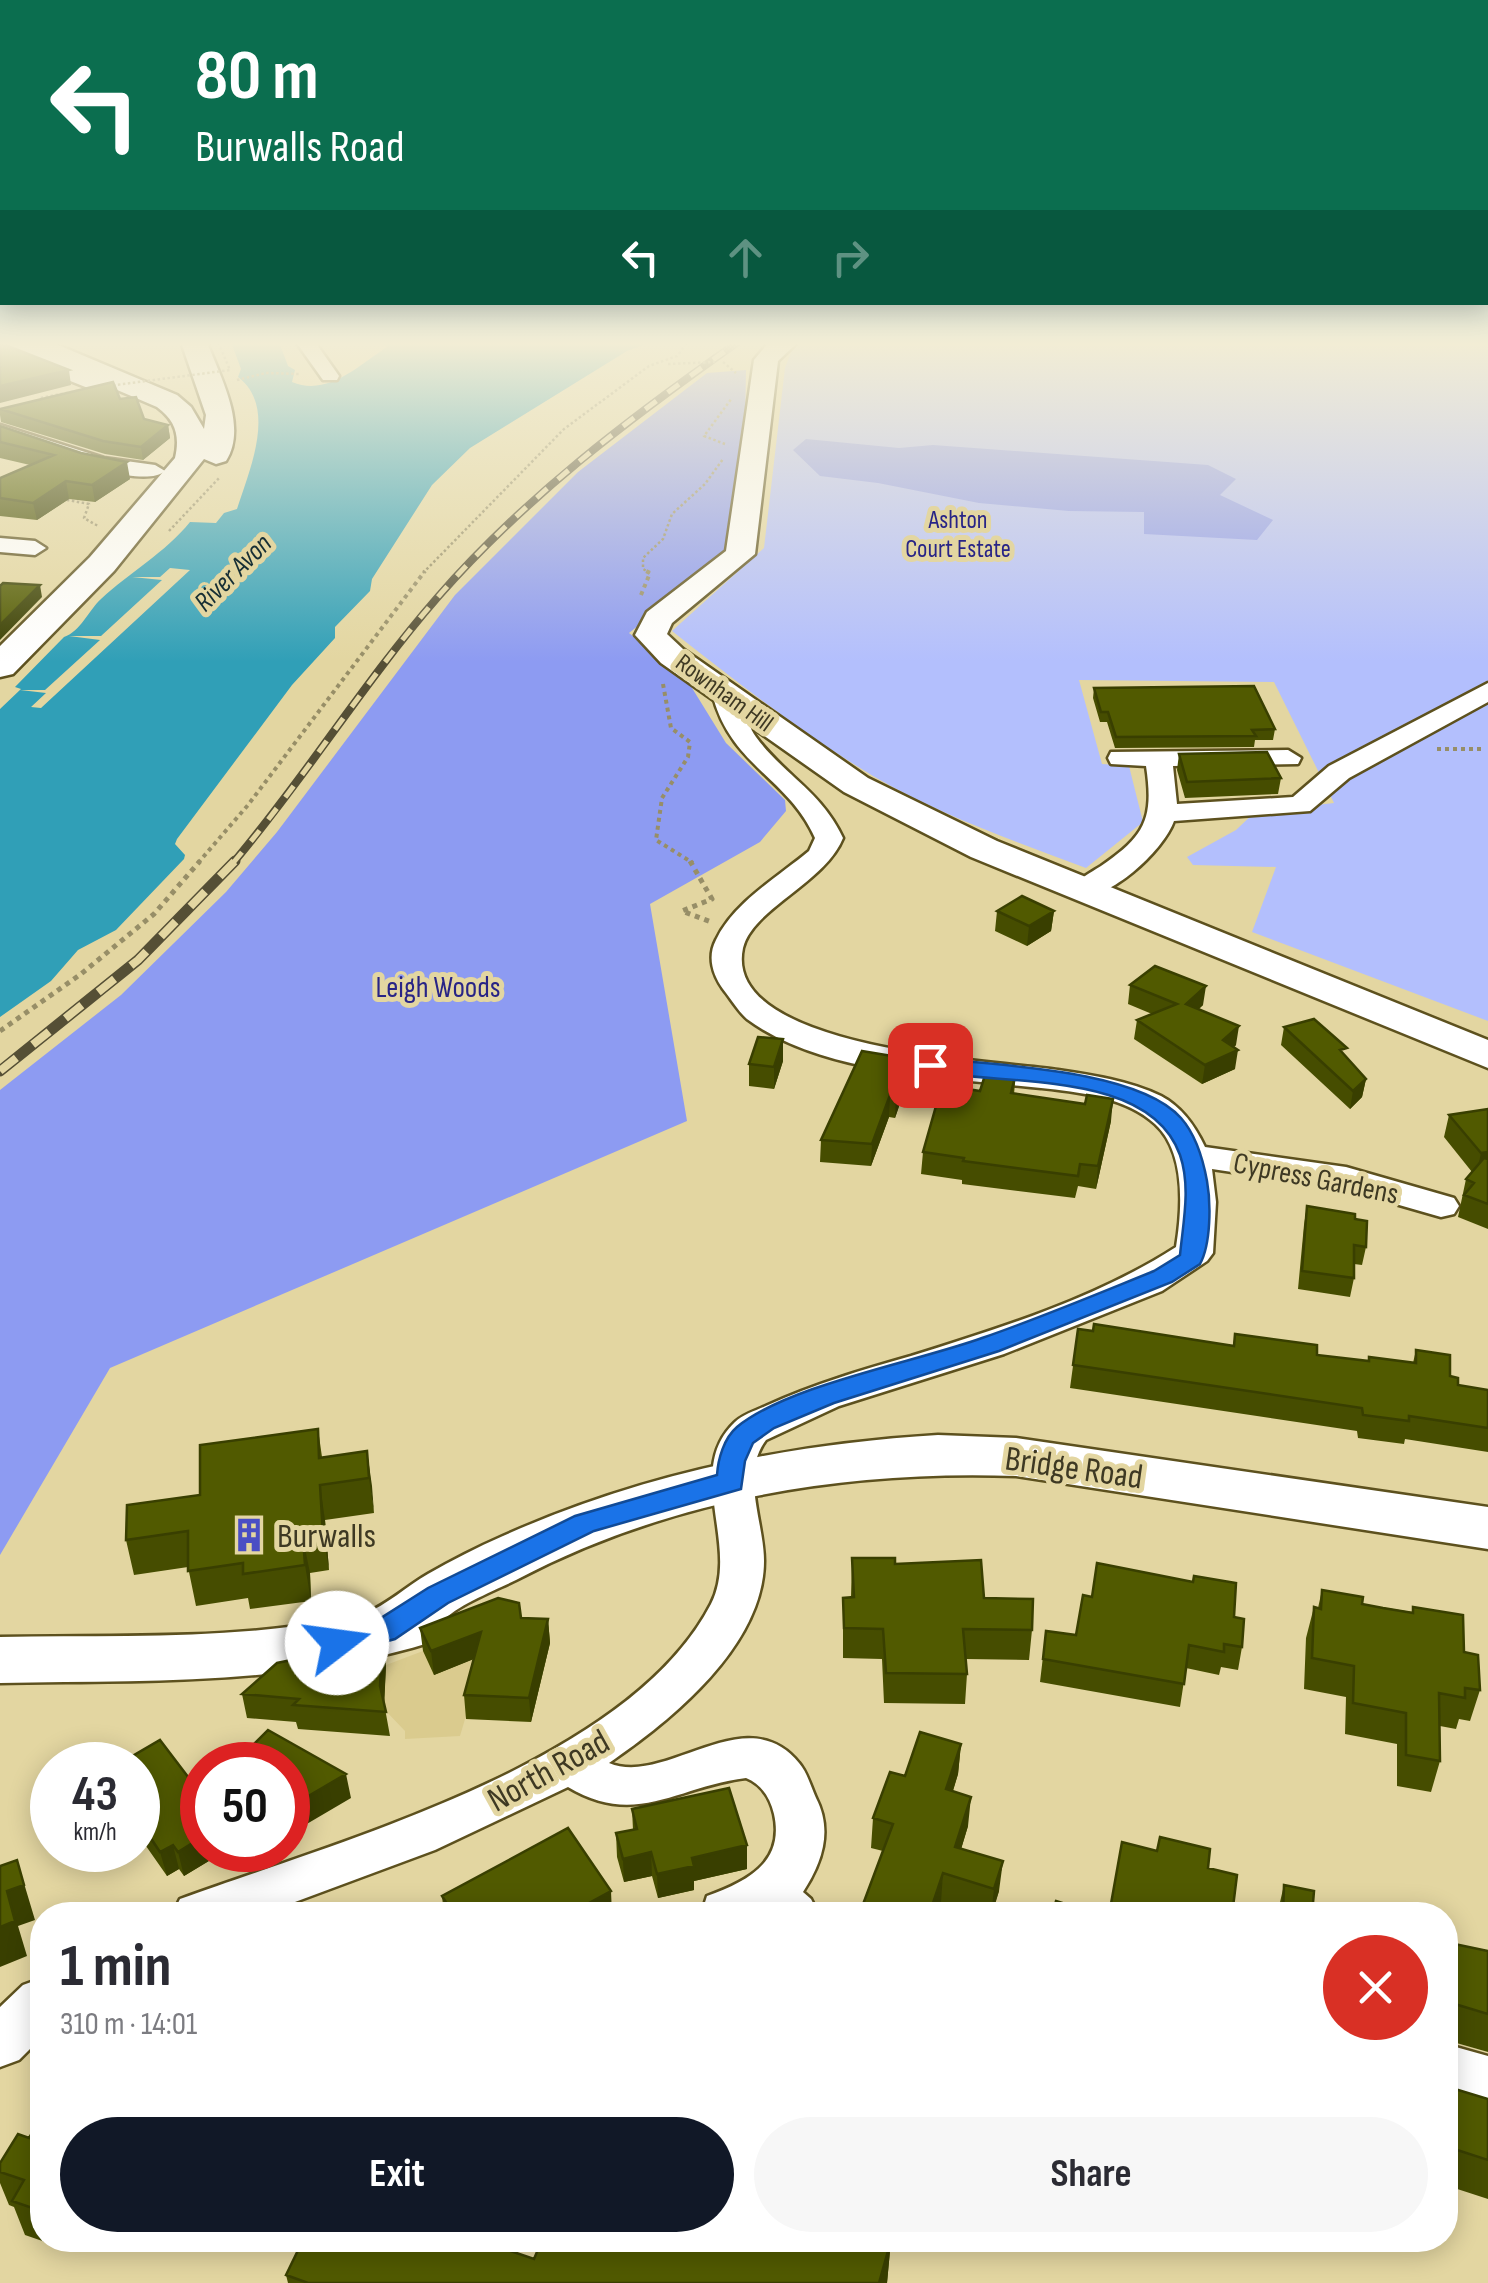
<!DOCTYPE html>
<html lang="en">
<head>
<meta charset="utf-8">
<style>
  :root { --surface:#fff; --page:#f7f7f7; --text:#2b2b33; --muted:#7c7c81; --accent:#111827 }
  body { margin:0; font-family:"Sofia Sans Condensed",sans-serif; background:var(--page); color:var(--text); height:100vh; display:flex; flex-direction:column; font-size:38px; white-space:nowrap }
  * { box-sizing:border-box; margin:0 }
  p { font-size:32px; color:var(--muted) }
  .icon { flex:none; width:55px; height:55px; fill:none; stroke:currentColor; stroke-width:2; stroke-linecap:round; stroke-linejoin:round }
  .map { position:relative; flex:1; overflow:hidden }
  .drawer { position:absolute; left:30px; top:1902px; width:1428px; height:350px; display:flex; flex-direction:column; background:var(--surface); border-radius:40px; box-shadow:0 5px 25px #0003 }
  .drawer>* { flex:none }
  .hud { position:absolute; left:0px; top:0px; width:1490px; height:305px; box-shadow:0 5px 25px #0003; background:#0b6e4f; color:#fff; overflow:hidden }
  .speed { position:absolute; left:30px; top:1742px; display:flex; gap:20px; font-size:50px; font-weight:700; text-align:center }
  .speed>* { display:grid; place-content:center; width:130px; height:130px; border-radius:50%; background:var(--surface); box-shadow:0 5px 25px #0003; line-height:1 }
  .speed small { font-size:25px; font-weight:400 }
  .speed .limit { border:15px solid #d22; background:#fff; color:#111 }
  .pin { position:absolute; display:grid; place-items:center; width:85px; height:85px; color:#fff; margin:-42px; border-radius:20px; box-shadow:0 5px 15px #0006 }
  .me { position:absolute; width:110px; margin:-55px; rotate:75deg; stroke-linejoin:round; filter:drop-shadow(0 0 8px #0008) }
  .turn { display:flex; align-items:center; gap:35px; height:210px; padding:0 30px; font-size:45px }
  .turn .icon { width:130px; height:130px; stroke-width:2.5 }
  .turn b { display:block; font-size:70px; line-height:85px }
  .lanes { display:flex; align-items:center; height:95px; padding:0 30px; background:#0003; justify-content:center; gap:50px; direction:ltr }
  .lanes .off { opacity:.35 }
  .round { display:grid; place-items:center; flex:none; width:105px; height:105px; border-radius:52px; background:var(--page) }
  .headline { display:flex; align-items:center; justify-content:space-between; height:170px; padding:0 30px }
  h1 { font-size:60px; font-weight:700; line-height:75px }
  .cta { display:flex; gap:20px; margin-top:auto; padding:20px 30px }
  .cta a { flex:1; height:115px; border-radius:60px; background:var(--accent); color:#fff; font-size:40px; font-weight:700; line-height:115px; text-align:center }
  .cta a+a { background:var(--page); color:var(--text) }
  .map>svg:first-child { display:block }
</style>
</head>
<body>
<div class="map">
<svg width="1488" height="2283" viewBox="0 0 1488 2283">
  <rect width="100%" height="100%" fill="#e3d6a1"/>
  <path fill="#dacb8e" d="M423 1651 484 1655 460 1736 405 1739V1731L384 1709 386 1665Z"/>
  <path fill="#b3bffd" d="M795 342H1488V1021L1252 932 1276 867 1193 865 1187 857 1236 830 1255 812 1334 803 1274 682 1079 680 1102 764 1129 766 1143 822 1086 868C1014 841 940 815 873 776 803 734 737 682 672 631L764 548 785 368Z"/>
  <path fill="#8d9bf2" d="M746 370 745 426 729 553 629 633 684 675 726 743 785 800 786 811 760 842 650 904 687 1121 110 1368 0 1555V1090L121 995 226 892 277 832 455 595 578 472 707 373Z
    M806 439 899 448 933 445 1208 465 1236 479 1220 495 1273 520 1257 540 1144 534V512L1069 511 979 503 878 483 820 476 793 450Z"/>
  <path fill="#309fb7" d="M231 342H279L288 366 295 370 292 382C328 397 359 365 387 347L382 342H652L627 351 470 448 432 485 372 579 370 591 335 627V638L292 685 177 839 175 844 185 855 184 859 116 930 78 950 51 981 0 1017V709L21 689 15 687 64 637C81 631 88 611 101 599 130 572 165 553 190 522L216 523 224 513 237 509C249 471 278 407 238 377L241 369Z"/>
  <path fill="#e3d6a1" d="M170 568 190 570 41 708 31 707 46 693 20 690H45L100 640 69 636H101L162 580 132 577H160Z"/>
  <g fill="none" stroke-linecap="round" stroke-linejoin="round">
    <g stroke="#5d511e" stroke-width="5">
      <path id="minor" d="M296 342H315L339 376 337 380H323Z
        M0 425 104 458 155 465 165 471C142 492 30 448 0 438Z
        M0 538 35 541 46 548 35 555 0 552Z
        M1488 683V702L1349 778 1310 811 1174 821C1164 850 1107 904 1074 896L1070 890C1078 879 1090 873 1101 866 1145 836 1154 819 1146 766L1111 764 1108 758 1111 752 1288 750 1301 758 1298 764 1173 766 1177 804 1293 797 1329 766Z
        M725 685C744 690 744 721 756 737 785 776 821 791 843 838 825 883 752 909 743 948 721 1050 998 1061 1058 1070 1092 1075 1130 1081 1161 1096 1182 1107 1195 1126 1205 1147L1346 1167 1454 1198 1459 1206 1454 1214 1441 1217 1340 1188 1212 1169 1216 1202 1213 1253 1207 1261 1162 1291 1004 1354 839 1406 766 1440C740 1474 764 1522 764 1561 764 1645 672 1720 609 1763 666 1787 746 1697 799 1763 807 1772 811 1787 816 1798 833 1831 822 1863 803 1892L811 1899 819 1915H701L707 1896C746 1882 785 1863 774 1814 770 1797 761 1784 746 1778 678 1786 636 1828 568 1787L435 1850 260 1915H172L180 1899C339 1841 629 1763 711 1604 741 1546 683 1471 735 1422 743 1414 758 1410 768 1405 814 1384 862 1370 911 1356 1001 1328 1097 1298 1176 1247 1182 1210 1186 1152 1155 1124 1126 1097 1078 1092 1041 1088 951 1078 822 1075 747 1019 738 1011 731 999 723 989 713 975 707 957 716 940 734 902 778 877 809 851L815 838C788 777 730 766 712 693Z
        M42 1978V2037L19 2060 0 2067V2007L23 1985Z
        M1445 2044 1488 2056V2108L1445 2096Z"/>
    </g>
    <g stroke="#5d511e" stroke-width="5">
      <path id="major" d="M0 342H15L116 382 119 387 107 394 98 392 0 353Z
        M769 342H798L778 361 755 554 672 623 667 634 683 649 868 778 997 841 1488 1040V1068L971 857 844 792 661 663 635 635 647 612 726 551 754 360Z
        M938 1435 1016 1438 1488 1507V1549L1016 1476C843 1470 670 1499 516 1580 498 1589 455 1606 443 1621 441 1624 437 1636 435 1641 293 1686 146 1680 0 1683V1637C98 1635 199 1639 297 1626 318 1623 343 1622 364 1614 387 1605 407 1586 428 1574 452 1560 478 1547 503 1536 641 1474 788 1444 938 1435Z"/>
    </g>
    <g stroke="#5d511e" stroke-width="5">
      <path id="highway" d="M15 342H51L177 395 191 407 204 429 206 415 181 342H207C220 377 248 426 226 461L216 464 204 459 114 571 13 674 0 677V646L90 557 175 458C180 436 176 421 157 407L19 348Z"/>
    </g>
    <path stroke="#978e67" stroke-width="2.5" stroke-dasharray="2.5 2.5" stroke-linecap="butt" d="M723 362 736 373
      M237 380 266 373 300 374
      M725 444 704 436 732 398
      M62 499 89 504 84 518 98 526
      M169 531 220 477
      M423 573 564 429 649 366 677 356 688 342
      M650 573 643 569V558L663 539 672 514 705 484 723 459"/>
    <path stroke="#978e67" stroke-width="4" stroke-dasharray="4 4" stroke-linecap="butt" d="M641 595 650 573 646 571
      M663 684 671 728 690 742 688 757 662 798 656 840 693 863
      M1437 749H1484
      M198 863 248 805 425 571"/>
    <path stroke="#978e67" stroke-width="5" stroke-dasharray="5 5" stroke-linecap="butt" d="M690 861 712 899 682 911 711 922
      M0 1031 81 974 154 914 200 861"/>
    <use href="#minor" fill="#fff" fill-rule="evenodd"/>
    <use href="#major" fill="#fff" fill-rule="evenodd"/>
    <use href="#highway" fill="#fff" fill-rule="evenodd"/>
    <g stroke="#554f35" stroke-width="8">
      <path id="rail-far1" d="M233 863C305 778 364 682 437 598 524 498 630 418 738 342"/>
    </g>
    <g stroke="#554f35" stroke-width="11">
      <path id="rail" d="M0 1071 138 960 235 861"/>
    </g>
    <use href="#rail-far1" stroke="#e3d6a1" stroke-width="5" stroke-dasharray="14" stroke-linecap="butt"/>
    <use href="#rail" stroke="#e3d6a1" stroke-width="8" stroke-dasharray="21" stroke-linecap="butt"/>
    <path stroke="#978e67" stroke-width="2.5" stroke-dasharray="2.5 2.5" stroke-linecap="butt" d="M668 364 715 362
      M108 386 230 370 218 342
      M43 401 40 398 87 389"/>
  </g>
  <path fill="#464d00" d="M120 399 144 419 168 425 170 438 143 460 105 454 1 422 0 415V409Z
    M0 426 130 479 95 502 69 499 37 520 0 516V478L30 465 0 458Z
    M1094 688 1275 729 1273 740H1255L1254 747 1115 748 1107 722H1100L1093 698Z
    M1179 754 1281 778 1278 794 1185 798 1177 770Z
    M997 911H1054L1051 931 1027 946 995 931Z
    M1130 985 1203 1005 1199 1009 1236 1045 1234 1047 1235 1069 1202 1084 1134 1039 1137 1020 1152 1014 1128 1004Z
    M1284 1027 1366 1079 1362 1097 1350 1109 1281 1045Z
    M783 1039V1061L774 1089 749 1086V1064Z
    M1016 1073 1014 1094 1111 1121 1096 1189 1078 1186 1075 1198 962 1184V1180L921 1174 923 1152 980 1091Z
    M908 1080 895 1118 889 1117 871 1166 820 1162 821 1140Z
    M1488 1109V1229L1458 1217 1466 1179 1472 1172 1444 1137 1449 1115Z
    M1307 1206 1355 1219 1366 1247 1362 1265 1354 1264V1278L1350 1297 1298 1289 1304 1225Z
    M1078 1329 1233 1346 1235 1334 1317 1355 1368 1361 1369 1357 1413 1363 1416 1350 1458 1385 1488 1390V1452L1405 1439 1404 1444 1358 1438 1357 1431 1070 1388Z
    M318 1429 322 1457 367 1451 374 1513 325 1520 329 1570 310 1573 311 1601 250 1609 248 1598 196 1606 188 1567 134 1575 126 1540Z
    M852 1558 895 1564 984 1598 1032 1630 1029 1660 966 1659 967 1674 965 1704 884 1703 882 1659 843 1658V1598L851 1597Z
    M1322 1590 1362 1604 1412 1612 1413 1607 1464 1652 1480 1690 1470 1721 1459 1719 1456 1729 1440 1726V1761L1431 1792 1397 1786V1744L1345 1734 1346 1697 1304 1689 1306 1638 1314 1607 1318 1608Z
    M1092 1597 1234 1617 1242 1647 1238 1670 1221 1667 1219 1675 1186 1668 1180 1707 1040 1682 1046 1631 1076 1635Z
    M521 1618 548 1619 550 1643 531 1722 466 1719 464 1695 473 1659 434 1675 423 1651 420 1628Z
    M386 1665 384 1703 390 1736 298 1729 296 1722 247 1718 242 1694Z
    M961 1744 958 1774 953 1791 968 1826 961 1849 999 1891 992 1915H981L941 1902 883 1851 871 1848 873 1818 905 1776Z
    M138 1765 202 1850H227L184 1876 179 1869 167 1876 139 1836 138 1837Z
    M632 1809 747 1869 694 1881V1890L658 1898 652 1876 624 1882 617 1857 616 1833 633 1830Z
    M231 1850H261L240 1862Z
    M1284 1885 1312 1915H1277Z
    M442 1896 612 1915H444Z
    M1445 1942 1488 1951V2052L1446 2040 1445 2042Z
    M1445 2086 1488 2099V2199L1445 2185Z
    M42 2117V2240H56L54 2245 25 2235 14 2207 9 2205 0 2183V2163L29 2138Z
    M303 2240H508L504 2249 534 2259 572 2244H738L891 2240 887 2283H288L286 2275Z"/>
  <path fill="#393f00" d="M69 370 71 385 0 403V386Z
    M168 425 170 438 143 460 141 447Z
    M127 462 130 479 95 502 92 485Z
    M66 481 69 499 37 520 33 503Z
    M40 585 42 597 0 640V625Z
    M1054 911 1051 931 1027 946 1029 926Z
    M1206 986 1203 1005 1183 1022 1186 1004Z
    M1239 1026 1236 1045 1222 1057 1238 1050 1235 1069 1202 1084 1205 1065 1223 1040Z
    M783 1039V1061L774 1089V1067Z
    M910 1059 908 1080 895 1118 896 1096Z
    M1366 1079 1362 1097 1350 1109 1353 1091Z
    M890 1095 889 1117 871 1166 872 1144Z
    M1113 1099 1111 1121 1096 1189 1098 1166Z
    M1488 1152V1174L1476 1176 1481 1153Z
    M367 1451 372 1486 374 1513 369 1478Z
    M320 1485 325 1520 329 1570 323 1535Z
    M303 1538 310 1573 311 1601 305 1565Z
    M548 1619 550 1643 531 1722 529 1698Z
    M481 1632 484 1655 434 1675 431 1651Z
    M383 1641 386 1665 384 1709 380 1686Z
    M961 1744 958 1774 944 1819 946 1789Z
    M346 1774 351 1798 288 1835V1808Z
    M971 1797 968 1826 953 1876 955 1847Z
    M202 1837V1850H227L184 1876 178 1852Z
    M173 1845 179 1869 167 1876 160 1852Z
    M747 1845V1869L694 1881V1890L658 1898 657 1874 692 1858Z
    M237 1850H261L240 1862Z
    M651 1852 652 1876 624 1882 623 1859Z
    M17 1860 35 1920 18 1926 27 1956 0 1967V1927L7 1891Z
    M1003 1861 999 1891 991 1915 994 1889Z
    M943 1873 941 1902 936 1915H929Z
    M611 1891 612 1915H567Z
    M485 2240H508L490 2282Z
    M891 2240 887 2283H879Z"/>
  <path fill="#515a00" stroke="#393f00" stroke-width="2.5" d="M0 343 69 370 0 386Z
    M113 382 120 399 136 397 144 419 168 425 141 447 103 441 0 409Z
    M0 426 81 453 127 462 92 485 66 481 33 503 0 498V478L54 455 0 442Z
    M3 583 40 585 0 625V586Z
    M1254 686 1275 729 1252 730 1256 736 1116 737 1108 712H1101L1094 688Z
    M1267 752 1281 778 1187 782 1179 754Z
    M1022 896 1054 911 1029 926 997 911Z
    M1155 966 1206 986 1186 1004 1239 1026 1223 1040 1238 1050 1205 1065 1137 1020 1177 1004 1130 985Z
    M1314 1019 1347 1048 1340 1050 1366 1079 1353 1091 1284 1027Z
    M758 1037 783 1039 774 1067 749 1064Z
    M862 1051 910 1059 896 1096 890 1095 872 1144 821 1140Z
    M987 1069 1016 1073 1011 1093 1085 1104 1087 1095 1113 1099 1098 1166 1080 1164 1078 1176 963 1161 964 1158 923 1152 942 1085 980 1091Z
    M1488 1109V1152L1481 1153 1449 1115Z
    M1484 1158 1488 1159V1204L1464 1195 1474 1183 1466 1179Z
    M1307 1206 1355 1214V1219L1367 1221 1366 1247 1354 1245V1278L1302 1271Z
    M1094 1324 1234 1346 1235 1334 1317 1345V1355L1369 1361V1357L1416 1363V1350L1450 1355V1376L1458 1378V1385L1488 1390V1428L1409 1416V1421L1363 1415 1362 1408 1073 1365 1078 1329 1093 1331Z
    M318 1429 319 1458 367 1451 369 1478 320 1485 323 1535 303 1538 305 1565 243 1574V1563L188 1571V1531L126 1540 127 1505 200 1495V1445Z
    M852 1558H895V1564L981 1560 984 1598 1033 1599 1032 1630 963 1629 967 1674 886 1673 883 1629 844 1628 843 1598 854 1597Z
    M1097 1563 1193 1582 1194 1576 1236 1583 1234 1617 1244 1619 1242 1647 1224 1644V1652L1189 1645 1184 1684 1043 1659 1046 1631 1076 1635 1083 1595 1092 1597Z
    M1322 1590 1363 1597 1362 1604 1383 1608 1413 1613V1607L1463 1615 1464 1652 1478 1655 1480 1690 1465 1688V1698L1439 1693 1440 1761 1406 1755V1713L1353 1703 1354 1666 1312 1658 1314 1607 1321 1609Z
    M498 1598 519 1603 521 1618 548 1619 529 1698 464 1695 481 1632 431 1651 420 1628Z
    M383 1641 380 1686 386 1712 293 1705 299 1699 242 1694 277 1663Z
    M268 1730 346 1774 288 1808V1765H233Z
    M920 1732 961 1744 946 1789 971 1797 955 1847 1003 1861 994 1889 943 1873 929 1915H859L893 1824 873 1818 890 1772 905 1776Z
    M160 1740 198 1790 202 1788V1837L178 1852 173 1845 160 1852 138 1819V1765H117Z
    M729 1788 747 1845 692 1858 694 1866 657 1874 651 1852 623 1859 616 1833 637 1829 632 1809Z
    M568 1828 611 1891 567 1915H454L442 1896Z
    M1160 1837 1210 1849 1208 1868 1237 1875 1232 1915H1109L1122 1842 1157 1851Z
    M17 1860 24 1885 7 1891 15 1921 0 1927V1866Z
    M1284 1885 1314 1891 1312 1915H1283Z
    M1056 1901 1100 1915H1052Z
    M1445 1942 1488 1951V2014L1458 2005 1453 2009V2017L1445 2015Z
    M1445 2086 1488 2099V2160L1445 2146Z
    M42 2117V2208L41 2211 12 2201 24 2180 0 2172V2163L18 2134 29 2138Z
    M303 2240H485L484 2242 534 2259 542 2240H558L572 2244 573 2240H726L738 2244 740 2240H891L879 2283H308L286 2275Z"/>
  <linearGradient id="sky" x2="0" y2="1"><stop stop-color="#5eacd4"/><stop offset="0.52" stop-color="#f2edd5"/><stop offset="1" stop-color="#f2edd5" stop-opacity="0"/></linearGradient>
  <rect width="1488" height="662" fill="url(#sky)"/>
  <path fill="#1a73e8" stroke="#114b97" stroke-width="2.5" d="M930 1058C993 1065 1138 1069 1181 1118 1196 1135 1203 1159 1207 1181 1211 1203 1211 1244 1200 1264L1172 1282 999 1351 834 1403 774 1428 753 1443 745 1461 741 1489 594 1531 448 1603 395 1639 337 1655 326 1651 322 1643 326 1635 376 1621 428 1588 575 1516 717 1475C718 1459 724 1438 737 1427 788 1385 916 1362 982 1338 1040 1318 1097 1294 1154 1271L1180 1255C1183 1223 1191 1187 1180 1155 1148 1066 996 1088 923 1069L919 1065Z"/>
  <defs>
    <g id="building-bare" transform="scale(2.7)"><path d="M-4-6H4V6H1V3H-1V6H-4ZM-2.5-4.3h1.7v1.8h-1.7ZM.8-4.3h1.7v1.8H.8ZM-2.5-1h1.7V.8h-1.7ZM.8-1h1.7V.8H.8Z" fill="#4a4ec4" stroke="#e3d6a1" stroke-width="2.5" paint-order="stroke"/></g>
  </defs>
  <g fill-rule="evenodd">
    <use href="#building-bare" x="249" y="1535"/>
  </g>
  <g text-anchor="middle" stroke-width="10" stroke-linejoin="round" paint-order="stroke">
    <g font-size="25" fill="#282486" stroke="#e3d6a1">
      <text x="958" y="528">Ashton<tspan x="958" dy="29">Court Estate</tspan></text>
    </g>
    <g font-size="25" fill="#3e3923" stroke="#e3d6a1">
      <text transform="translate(725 692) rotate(36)" y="9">Rownham Hill</text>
    </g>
    <g font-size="28" font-style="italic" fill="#162e34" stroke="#e3d6a1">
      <text transform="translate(232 572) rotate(-45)" y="10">River Avon</text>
    </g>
    <g font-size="30" fill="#282486" stroke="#e3d6a1">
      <text x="438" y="997">Leigh Woods</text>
    </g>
    <g font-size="30" fill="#3e3923" stroke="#e3d6a1">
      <text transform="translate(1316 1178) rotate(11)" y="10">Cypress Gardens</text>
    </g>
    <g font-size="35" fill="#3e3923" stroke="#e3d6a1">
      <text transform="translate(1074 1467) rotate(8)" y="12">Bridge Road</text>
      <text transform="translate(548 1770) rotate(-29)" y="12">North Road</text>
    </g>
    <g font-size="35" fill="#3e3923" stroke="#e3d6a1" text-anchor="start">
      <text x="277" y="1547">Burwalls</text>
    </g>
  </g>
</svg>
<div class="speed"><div>43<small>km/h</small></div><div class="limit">50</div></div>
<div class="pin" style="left:930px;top:1065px;background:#d93025"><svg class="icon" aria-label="arrive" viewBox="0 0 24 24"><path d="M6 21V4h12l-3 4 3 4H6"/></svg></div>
<svg class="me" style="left:337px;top:1643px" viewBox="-20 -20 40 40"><circle r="19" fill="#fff"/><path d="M0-13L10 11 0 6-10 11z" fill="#1a73e8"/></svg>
<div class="hud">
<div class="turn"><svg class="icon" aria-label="left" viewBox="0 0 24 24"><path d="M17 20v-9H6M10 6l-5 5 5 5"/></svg><div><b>80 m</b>Burwalls Road</div></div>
<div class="lanes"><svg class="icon" aria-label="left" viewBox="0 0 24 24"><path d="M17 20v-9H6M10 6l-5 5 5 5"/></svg><svg class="icon off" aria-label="ahead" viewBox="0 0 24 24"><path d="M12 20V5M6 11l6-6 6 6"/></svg><svg class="icon off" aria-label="right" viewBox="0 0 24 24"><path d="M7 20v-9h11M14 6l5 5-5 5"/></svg></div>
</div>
<section class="drawer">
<div class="headline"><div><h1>1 min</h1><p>310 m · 14:01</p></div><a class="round" style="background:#d93025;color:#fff"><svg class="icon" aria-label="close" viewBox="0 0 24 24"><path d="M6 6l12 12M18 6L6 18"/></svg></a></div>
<div class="cta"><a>Exit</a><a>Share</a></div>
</section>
</div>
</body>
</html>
